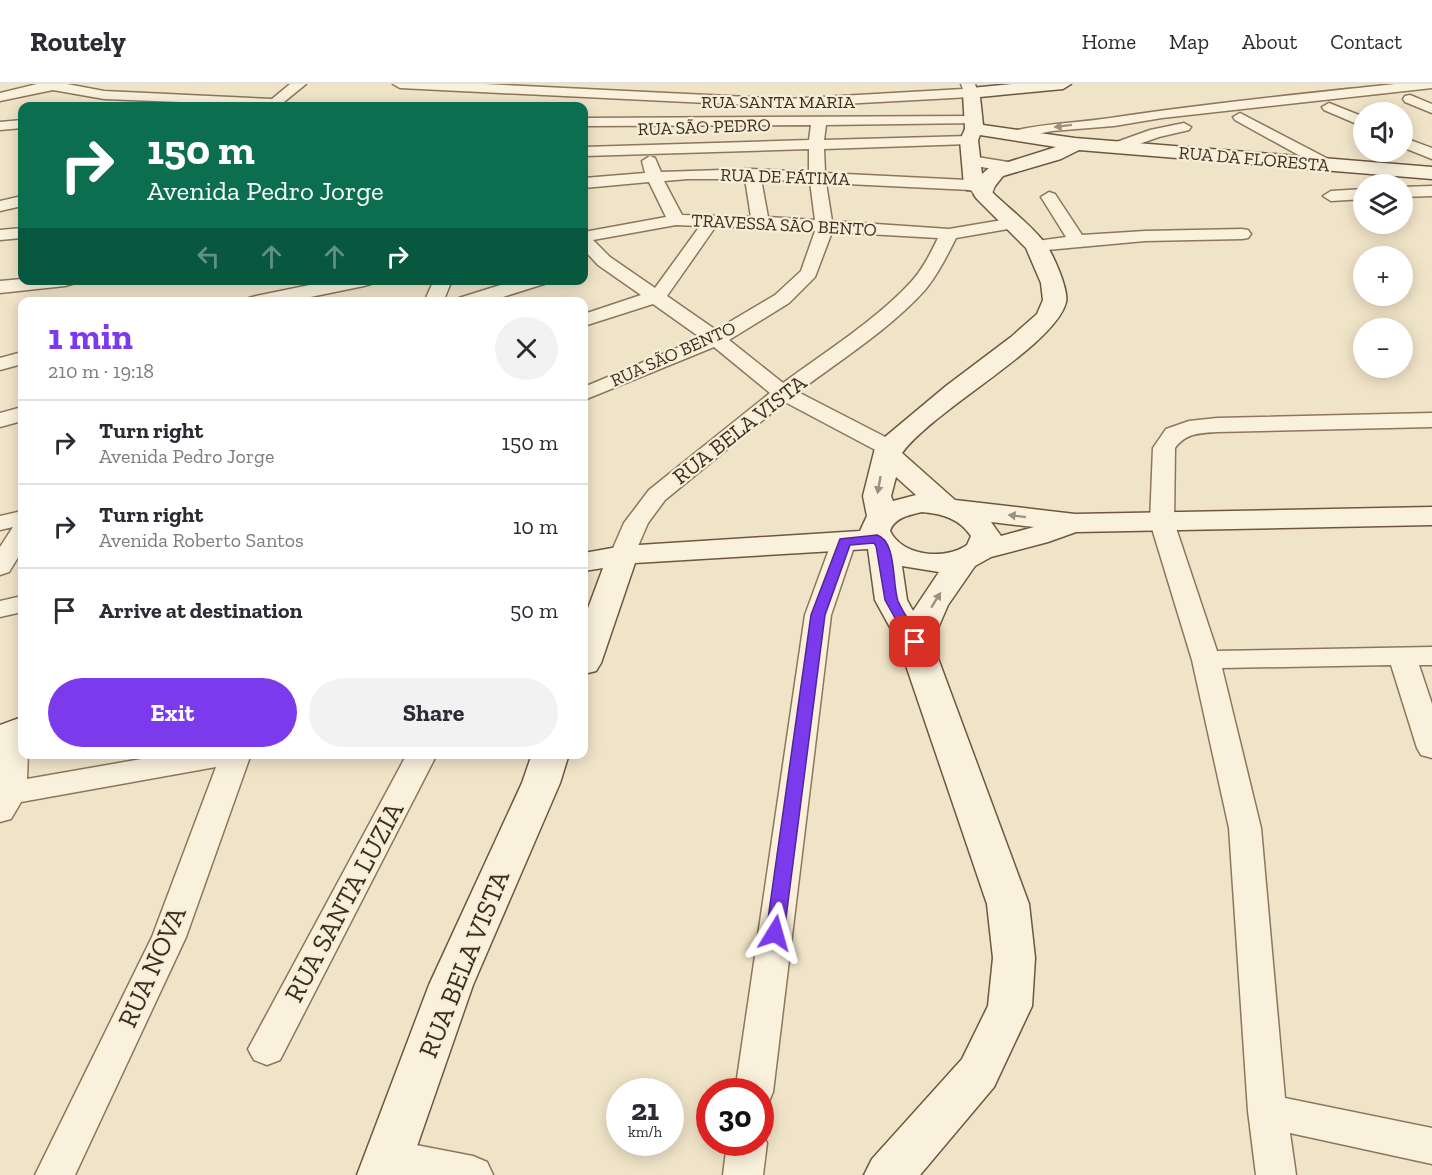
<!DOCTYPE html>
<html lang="en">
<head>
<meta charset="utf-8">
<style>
  :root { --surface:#fff; --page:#f2f2f3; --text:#2b2b33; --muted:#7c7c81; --line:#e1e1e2; --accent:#7c3aed }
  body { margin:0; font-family:"Zilla Slab",serif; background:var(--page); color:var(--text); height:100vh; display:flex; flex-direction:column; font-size:22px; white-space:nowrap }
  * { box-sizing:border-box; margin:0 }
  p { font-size:20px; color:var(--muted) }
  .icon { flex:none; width:33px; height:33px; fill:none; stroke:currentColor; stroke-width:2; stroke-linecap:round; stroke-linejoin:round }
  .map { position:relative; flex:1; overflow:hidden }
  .side { position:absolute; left:18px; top:213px; width:570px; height:462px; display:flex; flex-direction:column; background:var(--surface); border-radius:12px; box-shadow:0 3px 15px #0003 }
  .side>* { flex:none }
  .top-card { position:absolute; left:18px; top:18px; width:570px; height:183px; border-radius:12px; box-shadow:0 3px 15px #0003; background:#0b6e4f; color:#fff; overflow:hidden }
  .fabs { position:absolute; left:1353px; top:18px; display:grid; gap:12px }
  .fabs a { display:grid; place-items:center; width:60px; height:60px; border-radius:50%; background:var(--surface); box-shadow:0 3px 15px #0003; font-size:30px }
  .speed { position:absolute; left:606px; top:994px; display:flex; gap:12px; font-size:30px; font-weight:700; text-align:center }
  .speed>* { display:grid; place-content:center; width:78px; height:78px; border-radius:50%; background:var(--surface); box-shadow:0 3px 15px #0003; line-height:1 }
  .speed small { font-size:15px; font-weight:400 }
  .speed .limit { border:9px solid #d22; background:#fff; color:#111 }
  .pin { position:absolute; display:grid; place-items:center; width:51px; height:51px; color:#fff; margin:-26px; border-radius:12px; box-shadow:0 3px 9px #0006 }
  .me { position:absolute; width:66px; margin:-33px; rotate:8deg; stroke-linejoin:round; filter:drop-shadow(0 0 4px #0008) }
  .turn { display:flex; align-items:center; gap:21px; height:126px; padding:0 30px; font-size:27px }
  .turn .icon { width:78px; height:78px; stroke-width:2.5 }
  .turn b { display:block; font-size:42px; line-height:51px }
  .lanes { display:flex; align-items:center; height:57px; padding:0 30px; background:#0003; justify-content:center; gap:30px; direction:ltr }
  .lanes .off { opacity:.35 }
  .round { display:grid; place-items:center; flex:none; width:63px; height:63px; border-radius:32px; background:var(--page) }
  .overview { display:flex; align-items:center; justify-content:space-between; height:102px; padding:0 30px }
  h1 { font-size:36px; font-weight:700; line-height:45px; color:var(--accent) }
  .button { display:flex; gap:12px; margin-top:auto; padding:12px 30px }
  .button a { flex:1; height:69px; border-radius:36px; background:var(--accent); color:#fff; font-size:24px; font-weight:700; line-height:69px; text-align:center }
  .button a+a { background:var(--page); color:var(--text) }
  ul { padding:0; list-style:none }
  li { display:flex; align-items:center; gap:18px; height:84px; padding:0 30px; border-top:2px solid var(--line) }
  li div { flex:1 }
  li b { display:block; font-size:22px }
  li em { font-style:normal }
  header { display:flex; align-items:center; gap:36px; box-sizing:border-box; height:84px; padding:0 30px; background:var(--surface); border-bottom:2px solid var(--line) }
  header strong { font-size:28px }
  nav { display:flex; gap:33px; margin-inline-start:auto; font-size:21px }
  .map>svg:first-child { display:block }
</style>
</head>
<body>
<header>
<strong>Routely</strong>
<nav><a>Home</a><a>Map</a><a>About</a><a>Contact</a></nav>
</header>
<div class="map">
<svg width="1432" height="1091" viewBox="0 0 1432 1091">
  <rect width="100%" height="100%" fill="#f0e4c8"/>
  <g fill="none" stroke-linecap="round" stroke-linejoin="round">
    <g stroke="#8d765c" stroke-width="3">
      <path id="street" d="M37 0H67L104 7 272 15 290 0H306L279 22 104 15 53 6 0 17V9Z
        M393 0H484L787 15 963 5 961 0H975L978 9 971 13 787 23 400 4Z
        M1395 0H1432V4L1162 34 1114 42 1052 47 1013 55 1006 51 1008 48C1044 39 1080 39 1117 33 1209 19 1302 10 1395 0Z
        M1410 11 1432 20V29L1405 18 1403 15 1405 12Z
        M1329 19 1364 33V43L1324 26 1322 23Z
        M1240 29 1334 78 1336 81 1328 86 1322 84 1235 36 1233 33Z
        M973 32 978 33 980 36 978 39 826 41 824 56 969 52 976 56 969 60 824 65 825 89 987 97 995 102 990 114C981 117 976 114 971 106L826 99 832 137 949 145 1014 134 1020 135 1022 139 1020 143 1014 144 956 154C947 172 938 190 925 206 890 245 839 277 798 308L897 359 900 364 897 369 889 371 881 369 785 318 665 416 648 439 632 476 623 479 614 476 610 471 624 439 649 406 770 309 714 263 584 316V303L701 254 653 220 584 242V230L641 211 598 181 584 166V148L666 133 649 98 584 104V94L645 89 642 77 650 72 655 74 661 88 752 85 809 88V65L584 72V63L809 56 811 41 584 42V34ZM688 95H745L751 133 682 131 664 97ZM761 95 810 98 815 136 768 133ZM676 141 700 142 655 204 610 173 593 156ZM716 142 815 147 801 187 775 211 716 246 667 212ZM832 148 938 154C930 170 923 185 911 198 876 236 825 268 783 299L729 256 789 219 815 193Z
        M22 36V44L0 46V38Z
        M1184 39 1191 43 1189 46 1159 53 1116 68 1108 63 1111 60 1150 46Z
        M1402 53 1432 64V75L1402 63Z
        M971 72 1008 78 1016 83 1008 88 966 80 963 77 966 74Z
        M1432 102V112L1402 113V103Z
        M1364 105V115L1331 117 1323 112 1331 107Z
        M1049 108 1055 110 1082 151 1145 147 1242 145 1248 146 1251 150 1248 154 1242 155 1145 157 1036 167 1030 166 1027 162 1030 158 1066 153 1041 113Z
        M22 112V122L0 127V117Z
        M22 144V154L0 156V146Z
        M22 195V196H74L72 200 65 202 0 209V197Z
        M334 196H373L371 200 364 202 286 218H247L249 214 256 212Z
        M434 196H452L443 218H424Z
        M516 196H546L544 200 487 218H457L459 214Z
        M22 268V280L0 286V274Z
        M22 323V337L0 343V329Z
        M1432 329V343L1217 348C1200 349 1186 349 1175 364L1174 438 1217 567 1432 563V581H1419L1432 620V674L1421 671 1417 664 1391 581 1222 584 1261 744 1285 1014 1432 1044V1080L1290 1049 1296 1091H1256L1248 1027 1229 744 1192 576 1150 438 1153 364 1166 345 1189 337 1217 334Z
        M22 427V467L9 488 0 491V463L13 443 0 446V432Z
        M844 450 853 452 856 457 831 531 773 1008 768 1020 760 1022V1008H735L805 531 832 457 835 452Z
        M22 512V528L0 533V517Z
        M14 639 22 641V670H28L27 695 170 670H251L186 853 75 1091H35L152 853 216 683 21 718 11 735 0 738V648L4 642Z
        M407 670H437L280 976 267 981 254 976 248 965 254 954Z
        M760 1046 767 1059 763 1091H723L727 1059H760Z
        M390 1056 473 1072 487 1078 493 1091H387L376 1087 370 1074 376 1061Z"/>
    </g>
    <g stroke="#6f573f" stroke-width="3">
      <path id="secondary" d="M1012 0H1071L1063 5 980 13 983 41 1075 54 1432 83V95L1079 66 1061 75 1003 92 991 107C1008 124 1029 139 1044 158 1052 167 1069 206 1066 218 1056 261 933 326 902 369L955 416 1075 430 1432 423V441L1076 448 1048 458 991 473 975 482 948 521 932 558 1029 820 1035 874 1032 922 994 1003 920 1091H864L872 1075 962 975 988 922 993 874 987 820 898 558 875 516 868 465 635 479 601 579 596 587 584 590V535L603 484 584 487V469L623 462 860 447 867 432 863 412 875 364 879 358 946 302 1011 253 1037 230 1043 216 1041 199 1026 164 977 115 974 111 977 107 967 106 964 102 960 56 965 45 963 9 971 4ZM980 51 1056 63 989 84 982 90 978 56ZM896 393 916 411 893 417 891 412ZM922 428C942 430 959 434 971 452L967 461C946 476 903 473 890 447 894 434 909 431 922 428ZM991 438 1034 443 1001 452ZM902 482 939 488 913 527 907 516Z
        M22 633V659L0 667V641Z
        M532 670H569L560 699 473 901 407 1091H357L429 901 522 699Z"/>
    </g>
    <use href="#street" fill="#faf1dc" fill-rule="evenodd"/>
    <use href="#secondary" fill="#faf1dc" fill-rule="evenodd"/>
  </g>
  <defs><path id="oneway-solid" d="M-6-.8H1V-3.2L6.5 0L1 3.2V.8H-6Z" transform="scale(1.5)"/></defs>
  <g fill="#9c907e">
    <use href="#oneway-solid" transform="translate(1063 42) rotate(173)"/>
    <use href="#oneway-solid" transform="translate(879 401) rotate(100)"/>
    <use href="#oneway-solid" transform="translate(1017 432) rotate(-173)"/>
    <use href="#oneway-solid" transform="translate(936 516) rotate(-58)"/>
  </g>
  <path fill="#7c3aed" stroke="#51269a" stroke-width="1.5" d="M877 451C897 457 892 500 898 517 904 531 915 545 922 558L915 563 910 561 885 516 876 462 874 459 850 461 825 531 784 849 781 854 775 856 769 854 766 849 811 531 840 455Z"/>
  <g text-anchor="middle" stroke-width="4.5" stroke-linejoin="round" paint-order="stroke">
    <g font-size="18" fill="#3d2e20" stroke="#f7eed8">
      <text x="778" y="24">RUA SANTA MARIA</text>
      <text transform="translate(704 43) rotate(-2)" y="6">RUA SÃO PEDRO</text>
      <text transform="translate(1254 75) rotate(5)" y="6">RUA DA FLORESTA</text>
      <text transform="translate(785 93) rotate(2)" y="6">RUA DE FÁTIMA</text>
      <text transform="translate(784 141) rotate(3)" y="6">TRAVESSA SÃO BENTO</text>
      <text transform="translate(673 270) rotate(-24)" y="6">RUA SÃO BENTO</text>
    </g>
    <g font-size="22" fill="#3d2e20" stroke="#f7eed8">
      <text transform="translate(739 345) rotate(-38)" y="8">RUA BELA VISTA</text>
    </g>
    <g font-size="27" fill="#3d2e20" stroke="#f7eed8">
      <text transform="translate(344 818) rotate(-62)" y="9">RUA SANTA LUZIA</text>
      <text transform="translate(464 880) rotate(-68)" y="9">RUA BELA VISTA</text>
      <text transform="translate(152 883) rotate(-66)" y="9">RUA NOVA</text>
    </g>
  </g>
</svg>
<div class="fabs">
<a><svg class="icon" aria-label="sound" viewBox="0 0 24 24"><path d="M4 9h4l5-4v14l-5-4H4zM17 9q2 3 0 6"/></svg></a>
<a><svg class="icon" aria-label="layers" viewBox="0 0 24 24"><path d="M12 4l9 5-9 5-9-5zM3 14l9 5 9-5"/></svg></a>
<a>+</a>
<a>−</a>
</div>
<div class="speed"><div>21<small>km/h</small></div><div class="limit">30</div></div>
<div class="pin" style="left:915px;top:558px;background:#d93025"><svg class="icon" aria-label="arrive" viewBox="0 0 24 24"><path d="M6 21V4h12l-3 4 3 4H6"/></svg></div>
<svg class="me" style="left:775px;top:849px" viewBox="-20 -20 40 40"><path d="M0-17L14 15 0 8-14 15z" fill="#7c3aed" stroke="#fff" stroke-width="4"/></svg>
<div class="top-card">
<div class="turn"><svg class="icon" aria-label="right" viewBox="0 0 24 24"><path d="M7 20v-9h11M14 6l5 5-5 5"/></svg><div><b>150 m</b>Avenida Pedro Jorge</div></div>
<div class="lanes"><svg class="icon off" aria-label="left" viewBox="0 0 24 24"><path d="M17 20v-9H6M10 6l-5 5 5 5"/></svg><svg class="icon off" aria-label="ahead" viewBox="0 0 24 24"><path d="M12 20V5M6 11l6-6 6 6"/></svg><svg class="icon off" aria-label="ahead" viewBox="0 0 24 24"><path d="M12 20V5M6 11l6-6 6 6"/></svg><svg class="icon" aria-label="right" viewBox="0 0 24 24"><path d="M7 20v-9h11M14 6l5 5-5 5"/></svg></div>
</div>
<section class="side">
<div class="overview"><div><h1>1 min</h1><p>210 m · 19:18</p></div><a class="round"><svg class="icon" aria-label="close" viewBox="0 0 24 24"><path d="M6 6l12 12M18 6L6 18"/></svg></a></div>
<ul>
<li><svg class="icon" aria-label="right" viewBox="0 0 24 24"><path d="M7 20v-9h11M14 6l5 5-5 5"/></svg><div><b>Turn right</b><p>Avenida Pedro Jorge</p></div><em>150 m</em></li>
<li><svg class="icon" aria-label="right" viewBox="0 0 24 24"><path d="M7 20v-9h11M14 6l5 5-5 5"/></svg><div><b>Turn right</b><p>Avenida Roberto Santos</p></div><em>10 m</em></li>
<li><svg class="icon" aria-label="arrive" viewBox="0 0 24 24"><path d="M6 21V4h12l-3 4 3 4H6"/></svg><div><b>Arrive at destination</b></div><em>50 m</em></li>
</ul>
<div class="button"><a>Exit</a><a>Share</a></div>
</section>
</div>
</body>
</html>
